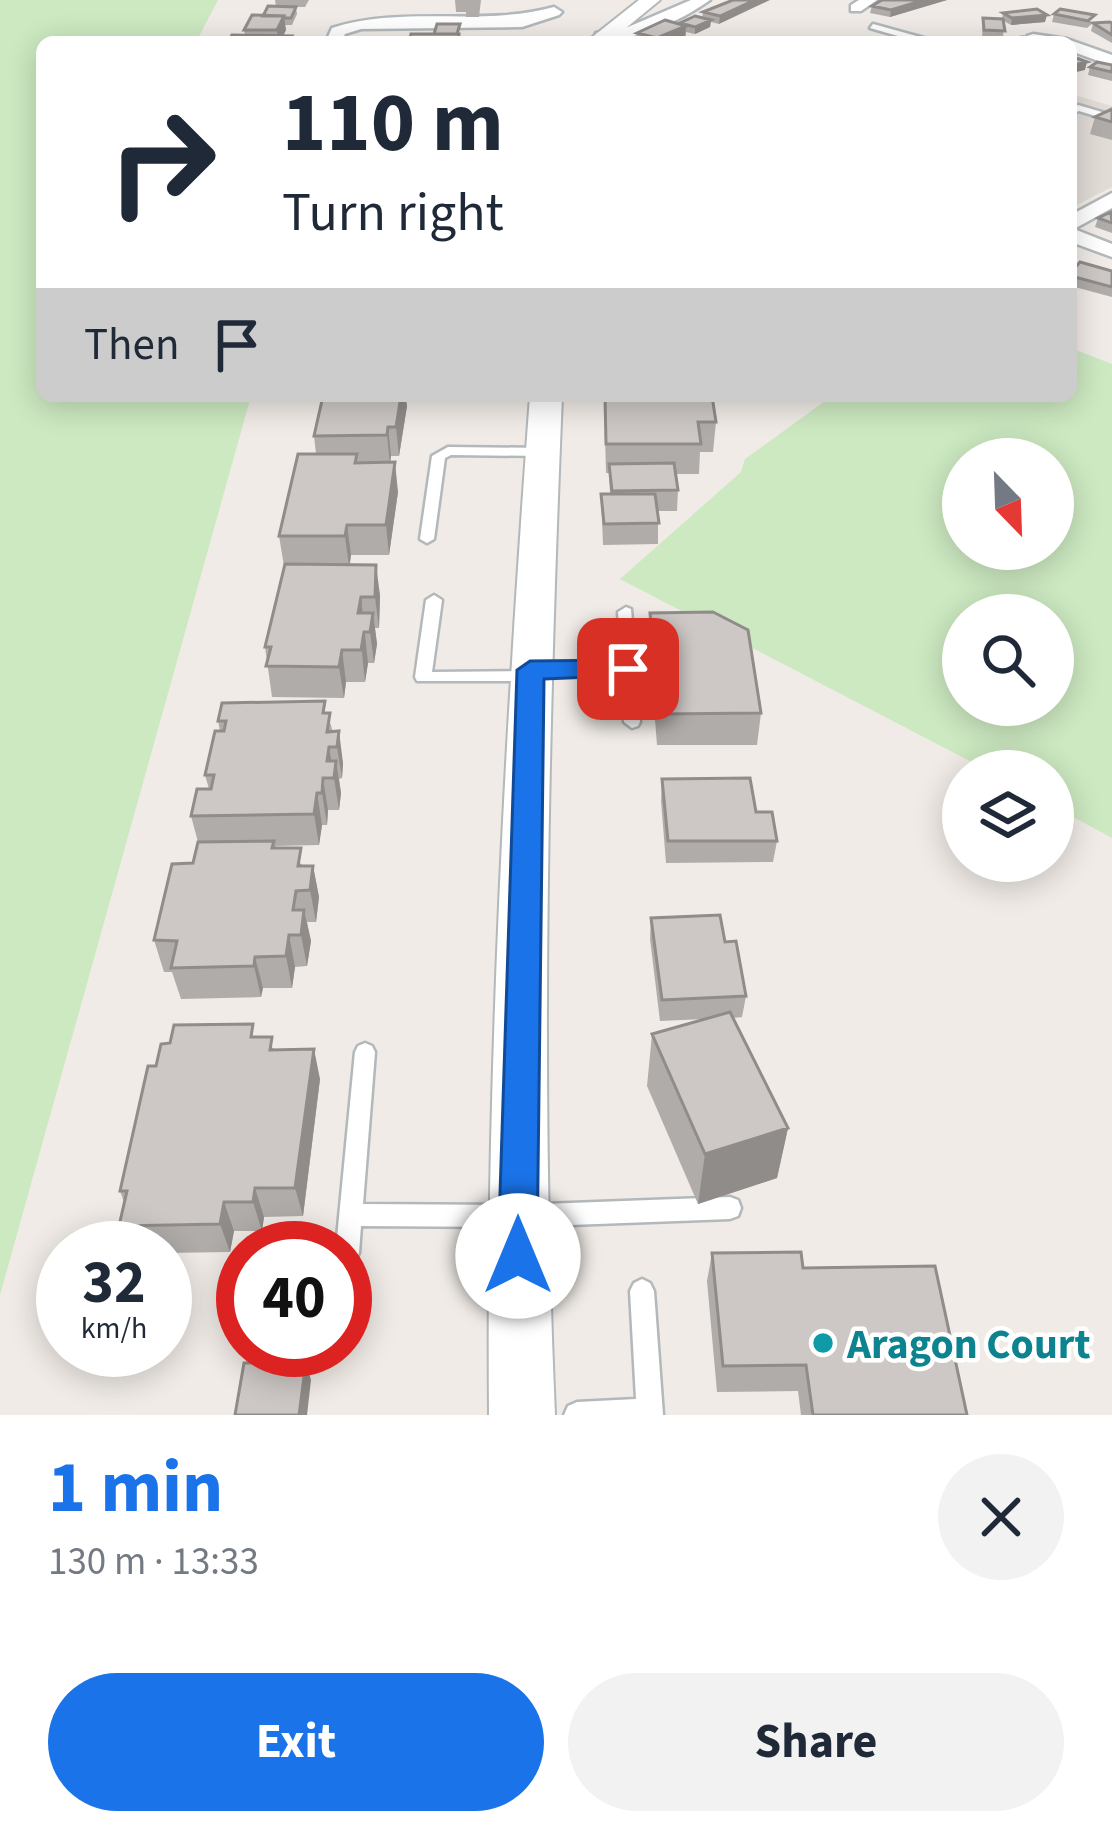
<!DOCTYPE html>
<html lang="en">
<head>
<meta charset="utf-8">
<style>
  :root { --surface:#fff; --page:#f2f2f3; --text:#1f2937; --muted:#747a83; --accent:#1a73e8 }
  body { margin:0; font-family:"Source Sans 3",sans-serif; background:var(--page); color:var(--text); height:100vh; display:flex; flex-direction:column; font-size:45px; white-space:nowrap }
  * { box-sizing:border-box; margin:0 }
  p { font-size:39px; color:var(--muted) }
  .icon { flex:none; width:66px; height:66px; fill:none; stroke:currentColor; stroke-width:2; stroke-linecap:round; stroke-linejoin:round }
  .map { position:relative; height:1415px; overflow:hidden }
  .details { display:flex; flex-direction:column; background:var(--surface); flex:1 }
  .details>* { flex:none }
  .guide { position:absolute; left:36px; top:36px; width:1041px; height:366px; border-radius:18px; box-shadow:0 6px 30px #0003; background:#fff; color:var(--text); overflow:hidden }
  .needle { width:78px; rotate:157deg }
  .buttons { position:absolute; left:942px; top:438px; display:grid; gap:24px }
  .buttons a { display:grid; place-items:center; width:132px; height:132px; border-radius:50%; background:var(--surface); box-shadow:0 6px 30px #0003; font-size:60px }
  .speed { position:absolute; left:36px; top:1221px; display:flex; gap:24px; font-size:60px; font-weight:700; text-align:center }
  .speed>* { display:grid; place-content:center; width:156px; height:156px; border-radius:50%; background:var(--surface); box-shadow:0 6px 30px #0003; line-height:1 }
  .speed small { font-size:30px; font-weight:400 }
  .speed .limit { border:18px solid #d22; background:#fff; color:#111 }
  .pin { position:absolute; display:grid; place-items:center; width:102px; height:102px; color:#fff; margin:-51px; border-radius:24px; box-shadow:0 6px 18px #0006 }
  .me { position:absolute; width:132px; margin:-66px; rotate:0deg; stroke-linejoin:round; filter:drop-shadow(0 0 9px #0008) }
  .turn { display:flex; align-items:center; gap:42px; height:252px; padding:0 48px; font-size:54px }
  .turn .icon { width:156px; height:156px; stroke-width:2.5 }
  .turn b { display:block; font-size:84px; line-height:102px }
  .then { display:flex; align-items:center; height:114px; padding:0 48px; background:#0003; gap:24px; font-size:45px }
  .round { display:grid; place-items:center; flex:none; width:126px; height:126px; border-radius:63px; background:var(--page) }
  .headline { display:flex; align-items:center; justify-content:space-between; height:204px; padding:0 48px }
  h1 { font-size:72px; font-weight:700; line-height:90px; color:var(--accent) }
  .button { display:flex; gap:24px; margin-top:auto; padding:24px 48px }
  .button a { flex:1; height:138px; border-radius:72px; background:var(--accent); color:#fff; font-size:48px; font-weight:700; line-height:138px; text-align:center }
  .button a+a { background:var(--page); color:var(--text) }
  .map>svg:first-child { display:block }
</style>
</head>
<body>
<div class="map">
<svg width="1112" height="1415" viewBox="0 0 1112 1415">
  <rect width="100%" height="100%" fill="#f0ebe6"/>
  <path fill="#e2dcd7" d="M1071 94 1112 106V187L1071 208Z"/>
  <path fill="#cce9c1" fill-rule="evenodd" d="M0 0H218L196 42H42V396H251L0 1295Z
    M1071 348 1112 364V838L1053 806V771H989L620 579 741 472 745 459 832 396H1071ZM963 459H1053V549H963ZM963 615H1053V705H963Z"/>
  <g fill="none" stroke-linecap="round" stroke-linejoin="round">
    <g stroke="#b3b8bb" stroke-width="5">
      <path id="service" d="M873 24 931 40 932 42H919L870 28Z
        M1027 38 1030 42H992L996 40Z
        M1078 105 1112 115V121L1079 111 1071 114V108Z
        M448 447 545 448 552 452 545 456 451 455 445 458 434 539 427 543 420 539 432 456Z
        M434 595 442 600 432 672 523 671 525 666 531 665 621 664 618 612 626 607 631 609 640 722 638 726 632 728 624 722 621 674 538 675 536 680 530 681H417L415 677 426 600Z
        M365 1043 372 1046 375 1052 363 1204 517 1205 730 1197 738 1200 741 1208 738 1216 730 1219 517 1227 361 1226 359 1253 355 1261 345 1264V1248H336L355 1052 358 1046Z
        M642 1279 650 1283 654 1291 663 1415H564L568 1406 577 1402 636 1399 630 1291 634 1283Z"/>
    </g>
    <g stroke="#b3b8bb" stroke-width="5">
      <path id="minor" d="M691 0H710C685 18 626 50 596 33L628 27Z
        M859 0H877L861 11H851V5Z
        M554 7 562 12 559 15 522 27 361 29 345 34 341 42 327 39 332 28C404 5 482 27 554 7Z
        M1033 34 1067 39 1112 55V66L1071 51V42H1027V36Z
        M1112 193V208L1074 229 1112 244V257L1071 242V215Z"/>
    </g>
    <g stroke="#b3b8bb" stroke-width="4">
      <path id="tertiary" d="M639 0H660L609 42H586Z
        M530 396H562C548 735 540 1075 555 1415H489C486 1075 505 735 530 396Z"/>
    </g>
    <use href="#service" fill="#fff" fill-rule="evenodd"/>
    <use href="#minor" fill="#fff" fill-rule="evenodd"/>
    <use href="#tertiary" fill="#fff" fill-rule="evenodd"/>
  </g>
  <path fill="#b0aca9" d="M275 0H309L305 7H296L297 14 292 25H285L286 30 283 36 245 35 244 30 276 6Z
    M455 0H481L479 17H466V12H456Z
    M733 0 719 24 711 22 710 27 695 34 686 32 685 40 682 42H631L636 40 637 33 702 18 703 12Z
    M882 0H947L890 17 870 13 872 6Z
    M1060 9 1093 23H1112V43L1091 31 1093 23 1087 28 1052 22 1054 14Z
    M1003 13 1045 22 1011 25 1004 21 1003 39 982 38 983 18 1002 19Z
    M1112 65V81L1088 75 1090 67Z
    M1112 109V140L1090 134 1095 117Z
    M1112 212V233L1095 227 1098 218Z
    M1112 271V297L1071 286V272Z
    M604 396 716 422 713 452H700L699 474H676L678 490 677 511H658V544L603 545 601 494H610L609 473H606Z
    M407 406 399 456H391L390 462 398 492 389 555H351L350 565 380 595 379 628H375L377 644 374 663H368L365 682H346L344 698 272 697 265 647 284 566 279 536 316 454 314 436Z
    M650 613 761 713 757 745H657L649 644Z
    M327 713 343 763 342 778 339 779 341 793 339 810H328L327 825H322L319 845 275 846 304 866H313L319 897 316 922H307L311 941 307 966 295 967 292 988H263L261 997 181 999 172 972H164L154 940 193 863 198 842 191 816 209 789 205 775 220 731 218 721Z
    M662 779 756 812 777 841 773 862 666 863 661 801Z
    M651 918 725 942 746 996 742 1017 733 1018 788 1128 777 1178 698 1204 647 1086 652 1034 705 1019 660 1021 650 939Z
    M256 1037 320 1079 303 1216 264 1217 262 1231H234L230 1252 165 1253V1248H129L119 1226 124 1202 120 1191 156 1066Z
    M712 1253 803 1268 967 1415H801L798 1391 717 1392 707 1281Z"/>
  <path fill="#908c8a" d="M755 0H770L719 24 720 16Z
    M924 0H947L890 17 891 10Z
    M1047 15 1045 22 1011 25 1012 18Z
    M284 16 286 30 280 42H278L277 30Z
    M711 20 710 27 695 34V27Z
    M686 26 685 40 657 42V38Z
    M1087 62 1085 70 1072 73 1074 65Z
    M401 396H406L407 406 399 456 396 427Z
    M388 427 391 456 390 464 387 435Z
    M395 462 398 492 389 555 386 525Z
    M347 525 351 555 349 566 345 536Z
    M376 565 380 595 379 628 375 597Z
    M361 597 368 663 365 682 358 613Z
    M373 613 377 644 374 663 370 632Z
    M342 650 346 682 344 698 339 667Z
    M339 731 343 763 342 778 337 747Z
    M329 747 334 777 336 761 341 793 339 810 334 778 327 761Z
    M323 778 328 810 327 825 322 793Z
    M317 793 322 825 319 845 314 814Z
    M313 866 319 897 316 922 310 890Z
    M304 910 311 941 307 966 301 935Z
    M289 935 295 967 292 988 286 956Z
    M255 957 263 988 261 997 254 966Z
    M314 1049 320 1079 303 1216 295 1188Z
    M788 1128 777 1178 698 1204 705 1154Z
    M255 1188 264 1217 262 1231 253 1202Z
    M224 1202 234 1231 230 1252 220 1224Z
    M306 1362 311 1380 307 1415H299Z"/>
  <path fill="#cdc8c5" stroke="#908c8a" stroke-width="3" d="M733 0H755L720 16 703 12Z
    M882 0H924L891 10 872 6Z
    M268 6 296 7 291 18H283L284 16H263Z
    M1037 9 1047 15 1012 18 1003 13Z
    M1060 9 1095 15 1088 21 1054 14Z
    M252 15 284 16 277 30H244Z
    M695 16 711 20 695 27 680 23Z
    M983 18 1003 19 1005 31 984 30Z
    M665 20 686 26 657 38 637 33Z
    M1110 22 1112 23V35L1093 23Z
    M437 24H460L457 34H434Z
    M411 34H459L458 42H397H409Z
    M232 35 292 36 289 42H228Z
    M1023 37 1032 42H1013L1007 39Z
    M1071 56 1087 62 1074 65 1071 64Z
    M1097 62 1112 65V72L1090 67Z
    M1112 109V122L1095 117Z
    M1111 212 1112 223 1098 218Z
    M1080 262 1112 271V287L1071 276V272Z
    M323 396H401L396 427H388L387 435 314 436Z
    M605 396H712L716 422H698L701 444H606Z
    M298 454H357L355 463 395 462 386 525H347L345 536H279Z
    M674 463 678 490 612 491 609 464Z
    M601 494H655L659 523 604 524Z
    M285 564 376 565 375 597H361L358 613H373L370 632H364L361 650H342L339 667 266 666 271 647H265Z
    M713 612 748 630 761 713 659 714 650 613Z
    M325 701 323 713H330L327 732 339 731 337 747H329L327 761H336L334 778H323L322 793H317L314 814 191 816 197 789H211L214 775H205L215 731H224L226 721H218L222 703Z
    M750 778 756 812H772L777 841H668L662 779Z
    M274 841 272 848H301L298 866H313L310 890 296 891 293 910H304L301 935H289L286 956 255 957 254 966 171 968 177 941 154 940 172 864 193 863 198 842Z
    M720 915 725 942 736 941 746 996 662 1000 651 918Z
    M730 1012 788 1128 705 1154 652 1034Z
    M253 1024 251 1037H272L270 1050 314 1049 295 1188H255L253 1202H224L220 1224 119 1226 127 1191H120L148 1066H156L161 1044 170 1043 174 1025Z
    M801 1252 803 1268 935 1266 967 1415H813L806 1365 723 1366 712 1253Z
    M306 1362 299 1415H235L244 1363Z"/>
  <path fill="#1a73e8" stroke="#114b97" stroke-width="3" d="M628 660 637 663 641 669 637 675 544 679 537 1256 532 1270 518 1275 504 1270 498 1256 517 670 530 661Z"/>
  <circle fill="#0f9aa8" stroke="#fff" stroke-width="4.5" cx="823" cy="1343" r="12"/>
  <g text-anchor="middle" stroke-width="9" stroke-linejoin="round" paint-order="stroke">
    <g font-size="42" font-weight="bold" fill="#0d838f" stroke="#fff" text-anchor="start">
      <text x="847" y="1358">Aragon Court</text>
    </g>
  </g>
</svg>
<div class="buttons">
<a><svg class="needle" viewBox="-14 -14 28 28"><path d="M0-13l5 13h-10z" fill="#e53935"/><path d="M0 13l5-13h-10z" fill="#747a83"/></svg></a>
<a><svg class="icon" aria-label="search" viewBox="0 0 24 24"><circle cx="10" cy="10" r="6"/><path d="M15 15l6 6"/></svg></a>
<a><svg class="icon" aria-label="layers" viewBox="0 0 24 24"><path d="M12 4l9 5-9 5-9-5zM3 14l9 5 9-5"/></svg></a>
</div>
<div class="speed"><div>32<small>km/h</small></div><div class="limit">40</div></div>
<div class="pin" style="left:628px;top:669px;background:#d93025"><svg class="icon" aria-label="arrive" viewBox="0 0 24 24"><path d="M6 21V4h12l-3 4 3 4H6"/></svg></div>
<svg class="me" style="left:518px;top:1256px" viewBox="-20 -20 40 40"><circle r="19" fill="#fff"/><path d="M0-13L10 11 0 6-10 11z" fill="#1a73e8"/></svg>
<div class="guide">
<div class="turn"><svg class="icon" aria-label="right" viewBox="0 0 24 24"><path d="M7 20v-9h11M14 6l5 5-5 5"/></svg><div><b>110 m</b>Turn right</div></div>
<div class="then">Then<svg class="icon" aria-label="arrive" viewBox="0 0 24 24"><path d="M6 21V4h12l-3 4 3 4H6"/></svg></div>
</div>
</div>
<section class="details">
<div class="headline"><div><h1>1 min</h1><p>130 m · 13:33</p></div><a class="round"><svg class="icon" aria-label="close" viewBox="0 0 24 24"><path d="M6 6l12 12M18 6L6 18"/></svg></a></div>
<div class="button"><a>Exit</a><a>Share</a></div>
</section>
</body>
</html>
